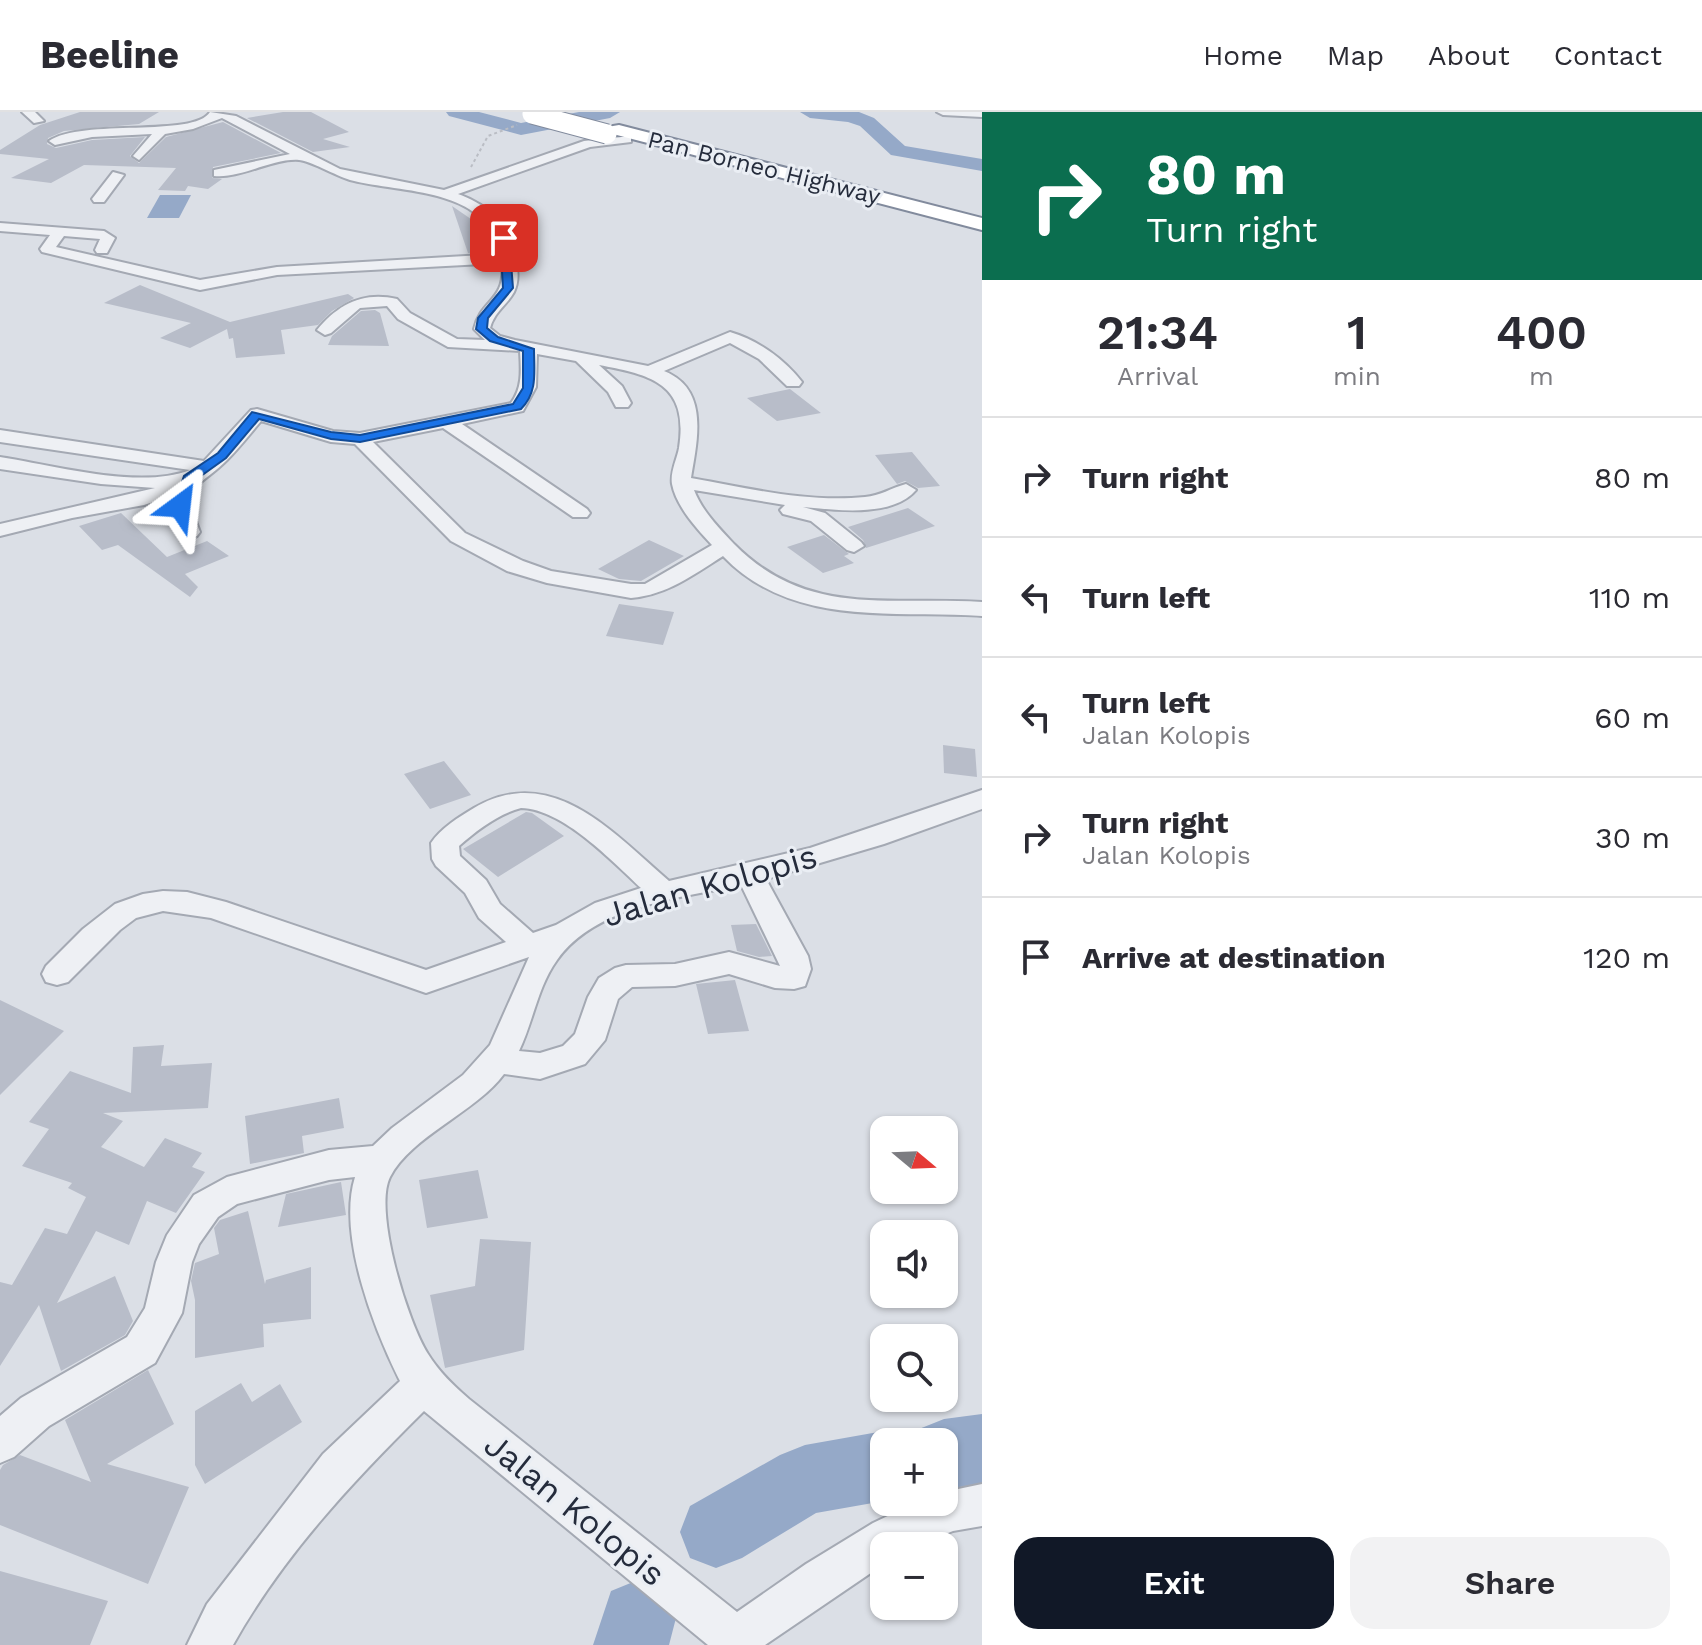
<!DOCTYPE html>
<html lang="en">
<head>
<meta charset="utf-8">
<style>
  :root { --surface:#fff; --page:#f2f2f3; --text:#2b2b33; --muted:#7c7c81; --line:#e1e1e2; --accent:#111827 }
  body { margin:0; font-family:"Work Sans",sans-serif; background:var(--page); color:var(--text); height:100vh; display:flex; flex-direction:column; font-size:30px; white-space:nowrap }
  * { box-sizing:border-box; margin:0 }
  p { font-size:26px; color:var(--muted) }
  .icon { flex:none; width:44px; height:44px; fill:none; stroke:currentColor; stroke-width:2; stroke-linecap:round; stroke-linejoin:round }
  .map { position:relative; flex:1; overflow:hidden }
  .details { display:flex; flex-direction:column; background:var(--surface); width:720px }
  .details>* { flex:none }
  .banner { background:#0b6e4f; color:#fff; overflow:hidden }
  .needle { width:52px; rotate:109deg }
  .tools { position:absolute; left:870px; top:1004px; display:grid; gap:16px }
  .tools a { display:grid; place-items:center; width:88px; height:88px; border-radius:16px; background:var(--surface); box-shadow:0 2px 6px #0004; font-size:40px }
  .pin { position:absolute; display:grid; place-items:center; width:68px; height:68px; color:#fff; margin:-34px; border-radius:16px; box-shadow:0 4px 12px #0006 }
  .me { position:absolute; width:88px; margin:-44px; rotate:30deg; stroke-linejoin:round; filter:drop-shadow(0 0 6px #0008) }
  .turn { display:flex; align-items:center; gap:28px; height:168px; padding:0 32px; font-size:36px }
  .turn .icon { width:104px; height:104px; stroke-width:2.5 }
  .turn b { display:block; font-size:56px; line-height:68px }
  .eta { display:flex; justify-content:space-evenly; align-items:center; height:136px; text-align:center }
  .eta b { font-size:48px; font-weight:600; line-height:56px }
  .action { display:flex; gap:16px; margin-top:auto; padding:16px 32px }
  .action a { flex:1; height:92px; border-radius:24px; background:var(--accent); color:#fff; font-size:32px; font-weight:600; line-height:92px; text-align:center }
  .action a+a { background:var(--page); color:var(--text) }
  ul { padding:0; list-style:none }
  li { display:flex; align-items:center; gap:24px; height:120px; padding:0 32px; border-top:2px solid var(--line) }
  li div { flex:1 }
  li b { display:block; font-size:30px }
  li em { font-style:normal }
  header { display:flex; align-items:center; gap:48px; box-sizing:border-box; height:112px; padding:0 40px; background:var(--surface); border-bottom:2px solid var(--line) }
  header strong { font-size:38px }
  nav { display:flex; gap:44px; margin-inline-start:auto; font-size:28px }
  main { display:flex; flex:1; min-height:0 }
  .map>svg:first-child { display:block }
</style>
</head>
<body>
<header>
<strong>Beeline</strong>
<nav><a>Home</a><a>Map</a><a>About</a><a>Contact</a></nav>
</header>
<main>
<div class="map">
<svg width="982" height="1533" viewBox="0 0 982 1533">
  <rect width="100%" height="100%" fill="#dbdfe6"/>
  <path fill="#95a9c8" d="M160 83H191L179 106H147Z"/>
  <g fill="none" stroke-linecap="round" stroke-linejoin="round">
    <path fill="#95a9c8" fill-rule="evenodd" d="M446 0H479L521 11 579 0H620L610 6 521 23 449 4Z
      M800 0H859L874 6 905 34 982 47V59L891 43 860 14 848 10 810 6Z
      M982 1302V1372L944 1377V1330H914L919 1317 944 1307Z
      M884 1319 909 1330H884V1389L816 1401 742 1446 716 1456 690 1446 680 1420 690 1394 780 1343 805 1333Z
      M638 1468 665 1479 676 1506 669 1533H593L611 1479Z"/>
  </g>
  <path fill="#b8bdc9" d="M80 0H159L139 12 64 19 48 26 47 32 56 36 92 28 145 25 130 44 139 51 166 25 223 10 281 41 213 55 212 66 222 67 208 77 188 74 185 79 158 78 176 56 84 53 51 71 11 66 49 47 0 42V38L40 13Z
    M283 0H311L349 20 323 27 350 35 313 40 247 6Z
    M452 94 484 116 496 139 468 141Z
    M140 173 230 210 348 182 354 186 332 199 318 213 281 218 285 242 236 246 233 226 229 227 227 217 190 236 160 226 191 211 104 191Z
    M375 198 380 201 389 234 328 233 332 224 361 199Z
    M790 277 821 301 777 309 747 286Z
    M912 340 940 374 918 376 905 369 897 372 875 343Z
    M908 396 935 414 866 436 863 428 848 415Z
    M121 401 167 445 207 429 229 444 185 462 198 475 190 485 118 433 102 438 79 414Z
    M824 423 849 442 844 444 854 451 823 461 787 435Z
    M649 428 684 444 641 469 619 467 598 457Z
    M619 492 674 500 663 533 606 524Z
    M943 633 975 637 977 665 944 661Z
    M444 649 471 683 430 697 404 662Z
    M526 700 532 701 564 724 498 765 463 737Z
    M756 812 772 844 759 845 737 839 731 813Z
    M735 868 749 919 708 922 696 872Z
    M0 888 64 919 0 983Z
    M164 933 161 954 212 951 208 996 103 1001 123 1009 101 1035 144 1055 165 1026 202 1041 192 1055 205 1060 176 1101 147 1089 129 1133 96 1119 57 1191 115 1164 133 1209 125 1223 61 1259 39 1193 0 1254V1170L12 1173 45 1116 67 1122 86 1085 68 1076 72 1071 22 1054 49 1017 29 1010 70 959 131 981 133 935Z
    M339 986 344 1016 302 1024 304 1041 250 1052 245 1004Z
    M478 1058 488 1106 427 1116 419 1068Z
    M341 1070 346 1103 278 1115 286 1082Z
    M248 1099 265 1172 266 1168 311 1155V1207L263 1212 264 1235 195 1246V1188L191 1169 195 1151 219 1142 214 1116 220 1108Z
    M480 1127 531 1130 524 1238 445 1256 430 1183 475 1174Z
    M148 1258 174 1312 107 1352 189 1375 148 1472 0 1413V1358L3 1353 20 1343 91 1370 65 1308Z
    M241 1271 252 1290 280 1272 302 1310 205 1372 195 1353V1299Z
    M0 1459 108 1489 90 1533H0Z"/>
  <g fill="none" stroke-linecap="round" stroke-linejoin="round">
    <g stroke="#a4a9b3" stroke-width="4">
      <path id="minor" d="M22 0H35L44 9 34 11Z
        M210 0 236 4 340 57 444 78 584 29 631 24V30L590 35 458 82C491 94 510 114 516 149 518 159 519 170 514 180 507 193 494 200 490 216L500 224 515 228 648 254 730 220C758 228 784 247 802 270L799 274H787L759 247 730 231 664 259C710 277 697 329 691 366 747 376 808 391 865 385 880 384 891 376 906 372L916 378C892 406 836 398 803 395L825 401 861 430 864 434 854 440 847 438 811 409 783 402 780 398 785 393 694 378C702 399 719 416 734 432 807 506 888 484 982 490V504C892 498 792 516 723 444 693 463 667 483 631 486L547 471 507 459 451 429 355 332 331 330 261 309C250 322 239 336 227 348 196 379 180 370 200 420L197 424 190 426C174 422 169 396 174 383L144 393 72 406 0 424V412L155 376 101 372 0 357V345C53 353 140 378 190 358L0 330V318L204 349 251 298 257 297 333 319 360 321 511 291C523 275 521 257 520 239L448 235 398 207 387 194 360 196 331 221 325 223 317 218C338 192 364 179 397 187L410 201 457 227 485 228 474 217C481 186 506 190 502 151L277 163 200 178 42 140 40 137 50 123 0 119V111L104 119 115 126 107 141H97L95 138 100 127 64 124 56 135 200 168 277 155 500 142C486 74 404 82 350 68 337 64 308 48 299 48 273 46 240 67 214 64V58L290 42 222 6 193 17 165 22 139 48 133 44 152 22 92 25 55 33 49 29C82 6 194 26 210 0ZM537 242 576 249 608 280 616 295H628L631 291 622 274 599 253C651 263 689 271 679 336 677 347 670 360 672 372 676 394 697 417 712 433L645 472H631L551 459 523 449 465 421 373 330 443 316 573 405H587L590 401 587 397 462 312 523 299 536 275Z
        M937 0H982V5L943 3Z
        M113 60 124 63 104 90H94L92 87Z
        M982 678V697L884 732 766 767 808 844 811 857 805 874 794 877 775 876 729 862 675 874 632 875 618 887 605 928 585 952 540 967 504 962C476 1000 410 1025 390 1065 373 1099 408 1211 428 1242 439 1260 454 1274 469 1287L737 1500 806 1452 873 1411 917 1390H944V1380L982 1372V1414L953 1419 916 1434H884V1452L765 1533H708L424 1299C353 1369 282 1445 233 1533H187L207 1492 323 1342 400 1269C374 1217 337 1123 355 1065L329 1068 237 1092 218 1105 199 1132 192 1150 182 1201 155 1251 49 1314 14 1345 0 1351V1304L21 1286 127 1225 145 1196 156 1150 167 1123 194 1083 227 1065 329 1038 373 1034 392 1016 463 963 490 933 529 845 426 881 211 806 163 799 136 806 120 818 68 870 57 873 46 870 42 862 46 854 83 817 115 792 143 782 163 779 187 780 226 790 426 858 506 830 479 806 465 781 436 754 432 747 431 731C441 716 459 705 474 696 552 650 613 721 669 769L810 736ZM521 696C563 697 612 749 641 776L595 791 556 813 533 821 500 792 486 768 460 744 459 734C477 718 498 702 521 696ZM741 773 780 854 729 840 675 852 626 853 615 856 599 866 588 885 575 922 563 934 540 941 519 939C533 910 538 874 557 848 596 793 681 786 741 773Z"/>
    </g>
    <g stroke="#828b9d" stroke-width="4">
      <path id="highway" d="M619 13 982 106V118L613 22 610 18 613 14Z"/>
    </g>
    <path stroke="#babdc4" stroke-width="2" stroke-dasharray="3 3" stroke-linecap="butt" d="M471 55 488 24 517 13"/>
    <use href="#minor" fill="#eef0f4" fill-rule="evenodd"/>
    <use href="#highway" fill="#fff" fill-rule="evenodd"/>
    <g stroke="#828b9d" stroke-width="21" stroke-linecap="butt">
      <path id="highway-bridge" d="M532 2 607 22"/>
    </g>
    <use href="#highway-bridge" stroke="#fff" stroke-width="19"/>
  </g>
  <path fill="#1a73e8" stroke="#114b97" stroke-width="2" d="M504 124 509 126 513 176 488 206 487 216 498 225 534 237C534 260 538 280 521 297L360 330 331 327 259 307 226 346 194 369 185 397H176L174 394 184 364 218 341 252 300 331 320 360 323 513 292 523 276V239L490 229 476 217 478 206 503 176 500 126Z"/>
  <g text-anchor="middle" stroke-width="6" stroke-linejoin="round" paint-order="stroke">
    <g font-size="24" fill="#252c3c" stroke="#eaeef4">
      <text transform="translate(764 56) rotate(14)" y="8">Pan Borneo Highway</text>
    </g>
    <g font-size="34" fill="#252c3c" stroke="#eaeef4">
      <text transform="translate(710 773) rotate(-16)" y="12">Jalan Kolopis</text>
      <text transform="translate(575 1397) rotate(39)" y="12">Jalan Kolopis</text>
    </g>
  </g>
</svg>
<div class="tools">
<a><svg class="needle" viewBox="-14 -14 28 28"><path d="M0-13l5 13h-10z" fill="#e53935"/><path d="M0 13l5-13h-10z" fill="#7c7c81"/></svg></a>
<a><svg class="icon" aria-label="sound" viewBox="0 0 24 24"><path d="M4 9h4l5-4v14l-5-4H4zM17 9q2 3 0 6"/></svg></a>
<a><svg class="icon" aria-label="search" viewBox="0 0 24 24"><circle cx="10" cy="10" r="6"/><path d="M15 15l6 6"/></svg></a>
<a>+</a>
<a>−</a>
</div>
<div class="pin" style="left:504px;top:126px;background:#d93025"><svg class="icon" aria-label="arrive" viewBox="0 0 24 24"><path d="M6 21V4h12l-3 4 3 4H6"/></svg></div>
<svg class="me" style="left:180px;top:394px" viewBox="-20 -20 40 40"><path d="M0-17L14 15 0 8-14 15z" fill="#1a73e8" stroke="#fff" stroke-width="4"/></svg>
</div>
<section class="details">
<div class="banner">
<div class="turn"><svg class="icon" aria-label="right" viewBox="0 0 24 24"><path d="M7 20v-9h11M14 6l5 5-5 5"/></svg><div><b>80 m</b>Turn right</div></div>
</div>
<div class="eta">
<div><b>21:34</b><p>Arrival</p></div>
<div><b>1</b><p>min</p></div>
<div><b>400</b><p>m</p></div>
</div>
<ul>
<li><svg class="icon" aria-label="right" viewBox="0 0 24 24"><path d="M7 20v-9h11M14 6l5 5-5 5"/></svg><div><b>Turn right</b></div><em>80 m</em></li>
<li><svg class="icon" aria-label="left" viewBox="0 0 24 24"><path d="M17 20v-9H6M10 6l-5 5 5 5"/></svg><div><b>Turn left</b></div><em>110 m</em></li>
<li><svg class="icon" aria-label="left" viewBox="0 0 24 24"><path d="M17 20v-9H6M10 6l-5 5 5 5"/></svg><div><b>Turn left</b><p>Jalan Kolopis</p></div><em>60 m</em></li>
<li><svg class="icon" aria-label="right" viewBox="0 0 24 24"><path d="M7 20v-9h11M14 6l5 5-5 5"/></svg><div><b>Turn right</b><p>Jalan Kolopis</p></div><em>30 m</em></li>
<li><svg class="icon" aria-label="arrive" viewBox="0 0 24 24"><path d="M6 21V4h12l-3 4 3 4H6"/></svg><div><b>Arrive at destination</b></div><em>120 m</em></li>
</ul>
<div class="action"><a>Exit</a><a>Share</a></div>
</section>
</main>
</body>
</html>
